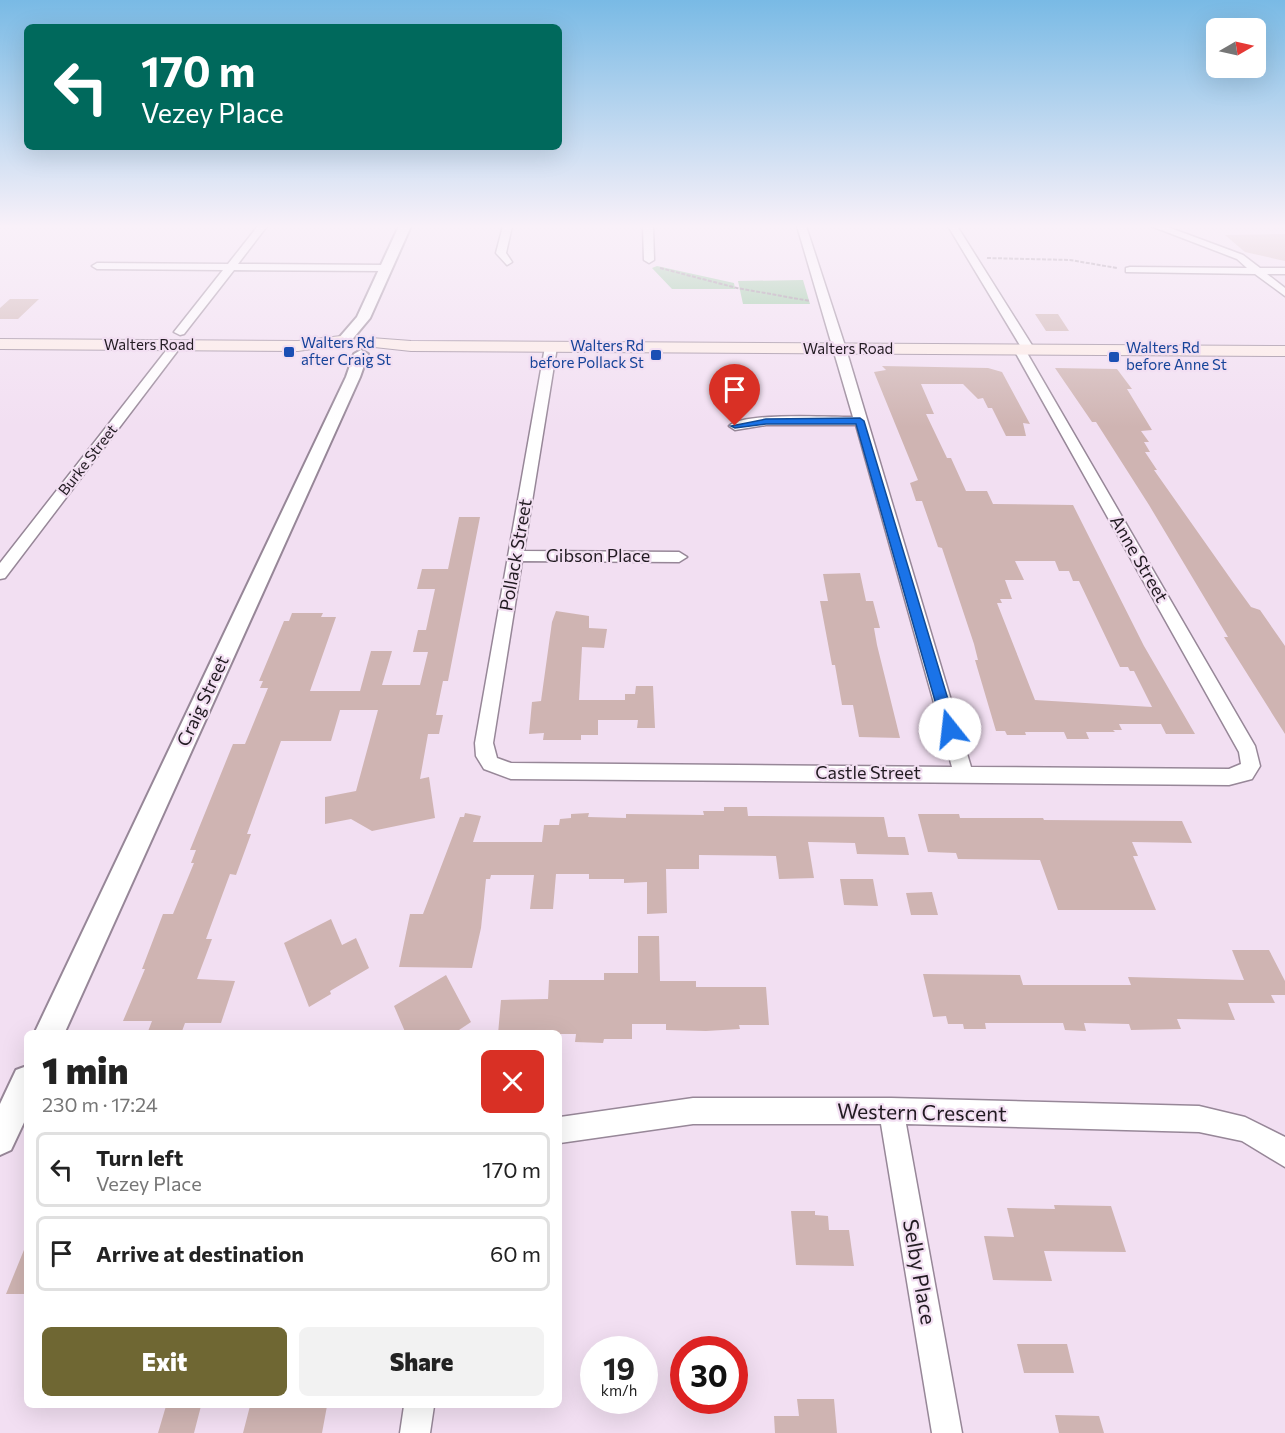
<!DOCTYPE html>
<html lang="en">
<head>
<meta charset="utf-8">
<style>
  :root { --surface:#fff; --page:#f2f2f2; --text:#222; --muted:#767676; --line:#e0e0e0; --accent:#6f6733 }
  body { margin:0; font-family:Commissioner,sans-serif; background:var(--page); color:var(--text); height:100vh; display:flex; flex-direction:column; font-size:22px; white-space:nowrap }
  * { box-sizing:border-box; margin:0 }
  p { font-size:20px; color:var(--muted) }
  .icon { flex:none; width:33px; height:33px; fill:none; stroke:currentColor; stroke-width:2; stroke-linecap:round; stroke-linejoin:round }
  .map { position:relative; flex:1; overflow:hidden }
  .drawer { position:absolute; left:24px; top:1030px; width:538px; height:378px; display:flex; flex-direction:column; background:var(--surface); border-radius:9px; box-shadow:0 6px 24px #0002 }
  .drawer>* { flex:none }
  .hud { position:absolute; left:24px; top:24px; width:538px; height:126px; border-radius:9px; box-shadow:0 6px 24px #0002; background:#00695c; color:#fff; overflow:hidden }
  .needle { width:39px; rotate:81deg }
  .buttons { position:absolute; left:1206px; top:18px; display:grid; gap:12px }
  .buttons a { display:grid; place-items:center; width:60px; height:60px; border-radius:9px; background:var(--surface); box-shadow:0 6px 24px #0002; font-size:30px }
  .speed { position:absolute; left:580px; top:1336px; display:flex; gap:12px; font-size:30px; font-weight:700; text-align:center }
  .speed>* { display:grid; place-content:center; width:78px; height:78px; border-radius:50%; background:var(--surface); box-shadow:0 6px 24px #0002; line-height:1 }
  .speed small { font-size:15px; font-weight:400 }
  .speed .limit { border:9px solid #d22; background:#fff; color:#111 }
  .pin { position:absolute; display:grid; place-items:center; width:51px; height:51px; color:#fff; margin:-62px -26px; border-radius:50% 50% 50% 0; rotate:-45deg; box-shadow:0 0 6px #0007 }
  .pin .icon { rotate:45deg }
  .me { position:absolute; width:66px; margin:-33px; rotate:344deg; stroke-linejoin:round; filter:drop-shadow(0 0 4px #0008) }
  .turn { display:flex; align-items:center; gap:21px; height:126px; padding:0 18px; font-size:27px }
  .turn .icon { width:78px; height:78px; stroke-width:2.5 }
  .turn b { display:block; font-size:42px; line-height:51px }
  .round { display:grid; place-items:center; flex:none; width:63px; height:63px; border-radius:9px; background:var(--page) }
  .head { display:flex; align-items:center; justify-content:space-between; height:102px; padding:0 18px }
  h1 { font-size:36px; font-weight:800; line-height:45px }
  .action { display:flex; gap:12px; margin-top:auto; padding:12px 18px }
  .action a { flex:1; height:69px; border-radius:9px; background:var(--accent); color:#fff; font-size:24px; font-weight:800; line-height:69px; text-align:center }
  .action a+a { background:var(--page); color:var(--text) }
  ul { padding:0; list-style:none }
  li { display:flex; align-items:center; gap:18px; height:75px; margin:0 12px 9px; padding:0 6px; border:3px solid var(--line); border-radius:9px }
  li div { flex:1 }
  li b { display:block; font-size:22px }
  li em { font-style:normal }
  .map>svg:first-child { display:block }
</style>
</head>
<body>
<div class="map">
<svg width="1285" height="1433" viewBox="0 0 1285 1433">
  <rect width="100%" height="100%" fill="#f2dff2"/>
  <path fill="#8fc799" d="M657 266 734 283 735 289H672L652 268Z
    M803 280 810 304H743L738 281Z"/>
  <path fill="#cfb4b2" fill-rule="evenodd" d="M1285 234V261L1245 252 1225 235Z
    M10 299H39L18 319H0V308Z
    M1035 314H1058L1069 331H1046Z
    M882 366 988 368 1002 372 1030 424 1023 423 1026 436H1006L992 408H988L983 398 978 399 963 384H921L934 414H926L947 458H951L966 491H987L993 504 1073 505 1144 646 1195 734H1166L1161 724H1119L1122 730H1113L1115 732H1086L1089 739H1067L1064 732H1025L1026 735H1007L1005 731H996L975 660H978L974 644 942 548 938 547 922 501H916L910 483 918 480 874 372 886 370ZM1015 561H1055L1059 571H1069L1073 581H1079L1120 667H1128L1130 671H1134L1152 707 1035 700 997 603H1002L1000 599H1012L1005 580H1024Z
    M1055 368 1117 369 1132 389H1127L1152 430 1141 431 1149 442H1144L1150 452H1145L1157 470H1154L1235 585 1251 607 1260 610 1285 646V734L1224 637H1228L1149 505 1096 422H1092Z
    M459 517H480L448 681H443L436 715H443L439 734H428L420 779 429 777 435 818 372 831 351 819 325 824V797L356 791 378 710H340L331 741H281L247 834H251L236 875 230 874 206 939H212L197 979 235 981 221 1023H185L181 1034H147L152 1021H123L145 969H142L163 914H173L194 863H191L196 850H190L233 744H245L268 688H260L263 681H259L284 621H289L292 613H323L321 617H336L310 691H360L371 651H392L382 685H420L428 652H413L418 630H426L435 589H417L422 569H448Z
    M860 573 866 601H873L880 628H874L877 645 900 738 859 737 853 705H842L835 665H832L820 601H828L823 574Z
    M556 611 589 616V628L607 629 604 648 582 647 579 700H625V694H635L636 686H653L655 728H637L638 720H598V735H581V740H543L544 733 529 734 532 702 541 701 552 622Z
    M724 807H747L748 816 884 817 888 837H905L909 855 857 854 855 843 808 842 814 878 779 879 776 856 699 855V869H666L667 913 647 914V882L624 883V879H589V874H556L553 909H530L534 875H491L490 879H486L481 928 472 968 399 967 410 914H423L460 817H464L465 813 481 816 473 842H542L544 825H559L560 819 571 818V814L589 813 588 817 626 818V814L704 815 703 811H724Z
    M918 814H959L960 818H1043L1044 820 1182 821 1192 843 1132 842 1138 856H1133L1156 910H1058L1040 860 958 859 956 853 928 852Z
    M840 879H873L878 906 844 905Z
    M932 892 938 915H911L906 893Z
    M331 919 342 945 356 938 369 968 330 991 331 994 309 1007 284 943Z
    M638 936H659L660 981H696V987H766L769 1025H739L740 1029 706 1031 666 1030V1024H632V1039H604L603 1043 575 1042 576 1034H498L501 1000 548 999 549 980H604V973H638Z
    M1232 950H1269L1285 981V995H1271L1275 1003H1228L1235 1020 1177 1019 1181 1029 1131 1030 1129 1024 1084 1023 1086 1031 1065 1030 1063 1023H985L986 1029H964L963 1024H948L946 1016 933 1017 923 974 1020 975 1023 985H1131L1128 977 1244 980Z
    M446 975 471 1022 453 1034H406L394 1006Z
    M1054 1205 1111 1206 1126 1252 1044 1251 1052 1281 993 1280 984 1236 1014 1237 1007 1208 1055 1209Z
    M791 1211H815V1215L828 1216 829 1230H849L854 1266 796 1265Z
    M26 1245 27 1294H6Z
    M1017 1344H1067L1074 1373H1024Z
    M797 1399H834L837 1433H775L774 1416H799Z
    M166 1406H201L194 1433H158Z
    M250 1406H327L322 1433H243Z
    M1055 1415 1099 1416 1104 1433H1059Z"/>
  <g fill="none" stroke-linecap="round" stroke-linejoin="round">
    <g stroke="#978798" stroke-width="3">
      <path id="minor" d="M258 226H267L238 264 386 265 391 268 386 271 234 270 184 334 180 335 174 332 223 270 97 269 92 266 97 263 228 264Z
        M503 226H512L506 253 512 262 507 265 496 253Z
        M643 226H653L654 260 649 263 644 260Z
        M797 226H806L846 349 971 767 1229 769 1241 764 1239 752 1014 350 1021 347 948 226H957L1035 350 1027 353 1255 746 1260 766 1252 779 1229 785 511 779 484 769 476 756 475 743 545 347 551 344 557 347 524 551 679 552 687 557 679 562 522 561 493 743 497 758 511 763 952 767 856 425H766L735 430 729 426C743 412 830 417 853 417Z
        M1151 226H1165L1243 255 1260 268H1285V274H1267L1285 288V296L1255 274 1126 272V268L1130 267 1247 268 1237 259Z
        M172 343 182 345 5 578 0 579V563Z
        M693 1098H891L1199 1106 1245 1117 1285 1137V1167L1242 1141 1199 1132 906 1124 962 1433H932L881 1124H693L560 1143V1117Z
        M404 1406H434L430 1433H400Z"/>
    </g>
    <g stroke="#978798" stroke-width="4">
      <path id="tertiary" d="M399 226H411L370 318 350 342H340L338 339 357 317Z
        M361 350 368 354 360 377 64 1034H34L346 377 354 354Z
        M27 1066V1116L11 1150 0 1155V1104L16 1070Z"/>
    </g>
    <g stroke="#978798" stroke-width="2">
      <path id="secondary" d="M341 336 349 341 347 344 298 351 0 349V339L298 341Z
        M371 338 411 341 1285 346V356L411 351 365 346 363 343Z"/>
    </g>
    <path stroke="#8b7d8b" stroke-width="2" stroke-dasharray="4 1.5" stroke-linecap="butt" d="M987 258 1070 260 1117 268
      M660 268 737 288 810 301"/>
    <use href="#minor" fill="#fff" fill-rule="evenodd"/>
    <use href="#tertiary" fill="#fff" fill-rule="evenodd"/>
    <use href="#secondary" fill="#fdece7" fill-rule="evenodd"/>
  </g>
  <linearGradient id="sky" x2="0" y2="1"><stop stop-color="#79bae5"/><stop offset="0.53" stop-color="#f9f1f9"/><stop offset="1" stop-color="#f9f1f9" stop-opacity="0"/></linearGradient>
  <rect width="1285" height="427" fill="url(#sky)"/>
  <path fill="#1a73e8" stroke="#114b97" stroke-width="1.5" d="M860 418 864 421 957 729 950 735 943 729 856 424H766L735 428 731 426 766 419Z"/>
  <g fill="#1a4fb4" stroke="#f2dff2" stroke-width="2">
    <rect x="283" y="346" width="12" height="12" rx="3"/>
    <rect x="650" y="349" width="12" height="12" rx="3"/>
    <rect x="1108" y="351" width="12" height="12" rx="3"/>
  </g>
  <g text-anchor="middle" stroke-width="4.5" stroke-linejoin="round" paint-order="stroke">
    <g font-size="15" fill="#164399" stroke="#f2dff2" text-anchor="start">
      <text x="301" y="348">Walters Rd<tspan x="301" dy="17">after Craig St</tspan></text>
      <text x="644" y="351" text-anchor="end">Walters Rd<tspan x="644" dy="17">before Pollack St</tspan></text>
      <text x="1126" y="353">Walters Rd<tspan x="1126" dy="17">before Anne St</tspan></text>
    </g>
    <g font-size="15" fill="#221b22" stroke="#f2dff2">
      <text x="149" y="350">Walters Road</text>
      <text x="848" y="354">Walters Road</text>
      <text transform="translate(88 460) rotate(-52)" y="5">Burke Street</text>
    </g>
    <g font-size="18" fill="#221b22" stroke="#f2dff2">
      <text transform="translate(516 555) rotate(-80)" y="6">Pollack Street</text>
      <text x="598" y="562">Gibson Place</text>
      <text transform="translate(1139 559) rotate(60)" y="6">Anne Street</text>
      <text transform="translate(203 701) rotate(-65)" y="6">Craig Street</text>
      <text x="868" y="779">Castle Street</text>
    </g>
    <g font-size="21" fill="#221b22" stroke="#f2dff2">
      <text transform="translate(922 1113) rotate(1)" y="7">Western Crescent</text>
      <text transform="translate(919 1272) rotate(80)" y="7">Selby Place</text>
    </g>
  </g>
</svg>
<div class="buttons">
<a><svg class="needle" viewBox="-14 -14 28 28"><path d="M0-13l5 13h-10z" fill="#e53935"/><path d="M0 13l5-13h-10z" fill="#767676"/></svg></a>
</div>
<div class="speed"><div>19<small>km/h</small></div><div class="limit">30</div></div>
<div class="pin" style="left:735px;top:426px;background:#d93025"><svg class="icon" aria-label="arrive" viewBox="0 0 24 24"><path d="M6 21V4h12l-3 4 3 4H6"/></svg></div>
<svg class="me" style="left:950px;top:729px" viewBox="-20 -20 40 40"><circle r="19" fill="#fff"/><path d="M0-13L10 11 0 6-10 11z" fill="#1a73e8"/></svg>
<div class="hud">
<div class="turn"><svg class="icon" aria-label="left" viewBox="0 0 24 24"><path d="M17 20v-9H6M10 6l-5 5 5 5"/></svg><div><b>170 m</b>Vezey Place</div></div>
</div>
<section class="drawer">
<div class="head"><div><h1>1 min</h1><p>230 m · 17:24</p></div><a class="round" style="background:#d93025;color:#fff"><svg class="icon" aria-label="close" viewBox="0 0 24 24"><path d="M6 6l12 12M18 6L6 18"/></svg></a></div>
<ul>
<li><svg class="icon" aria-label="left" viewBox="0 0 24 24"><path d="M17 20v-9H6M10 6l-5 5 5 5"/></svg><div><b>Turn left</b><p>Vezey Place</p></div><em>170 m</em></li>
<li><svg class="icon" aria-label="arrive" viewBox="0 0 24 24"><path d="M6 21V4h12l-3 4 3 4H6"/></svg><div><b>Arrive at destination</b></div><em>60 m</em></li>
</ul>
<div class="action"><a>Exit</a><a>Share</a></div>
</section>
</div>
</body>
</html>
